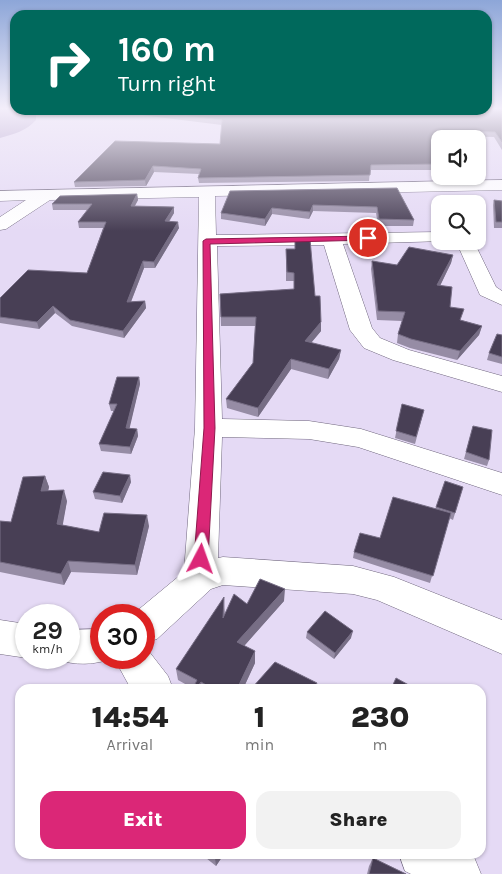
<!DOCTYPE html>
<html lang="en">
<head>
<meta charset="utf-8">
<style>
  :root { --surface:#fff; --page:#f2f2f2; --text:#222; --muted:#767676; --accent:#db2777 }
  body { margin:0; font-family:Karla,sans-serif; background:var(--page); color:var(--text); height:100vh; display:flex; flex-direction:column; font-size:19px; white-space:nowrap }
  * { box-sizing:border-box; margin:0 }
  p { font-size:16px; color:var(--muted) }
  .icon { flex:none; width:28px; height:28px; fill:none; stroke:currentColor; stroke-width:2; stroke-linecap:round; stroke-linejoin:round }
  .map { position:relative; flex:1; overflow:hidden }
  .drawer { position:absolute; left:15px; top:684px; width:471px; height:175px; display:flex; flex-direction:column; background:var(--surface); border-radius:15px; box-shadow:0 1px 4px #0004 }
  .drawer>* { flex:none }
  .top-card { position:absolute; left:10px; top:10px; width:482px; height:105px; border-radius:15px; box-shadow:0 1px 4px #0004; background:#00695c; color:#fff; overflow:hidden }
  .buttons { position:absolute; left:431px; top:130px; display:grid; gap:10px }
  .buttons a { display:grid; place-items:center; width:55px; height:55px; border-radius:10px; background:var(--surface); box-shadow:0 1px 4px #0004; font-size:25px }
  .speed { position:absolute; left:15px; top:604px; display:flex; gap:10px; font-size:25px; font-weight:700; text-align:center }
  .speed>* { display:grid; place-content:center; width:65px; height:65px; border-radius:50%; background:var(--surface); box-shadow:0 1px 4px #0004; line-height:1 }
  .speed small { font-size:12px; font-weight:400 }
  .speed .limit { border:8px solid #d22; background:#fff; color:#111 }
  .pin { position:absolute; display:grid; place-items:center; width:42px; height:42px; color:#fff; margin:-21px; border:2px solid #fff; border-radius:50%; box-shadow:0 1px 5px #0007 }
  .me { position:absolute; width:55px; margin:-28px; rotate:4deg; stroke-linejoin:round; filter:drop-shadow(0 0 4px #0008) }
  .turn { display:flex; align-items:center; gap:18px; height:105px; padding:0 25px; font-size:22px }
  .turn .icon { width:65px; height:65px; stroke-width:2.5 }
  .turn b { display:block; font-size:35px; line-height:42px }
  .eta { display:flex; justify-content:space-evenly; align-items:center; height:85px; text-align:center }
  .eta b { font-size:30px; font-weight:800; line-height:35px }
  .action { display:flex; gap:10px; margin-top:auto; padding:10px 25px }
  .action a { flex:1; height:58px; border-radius:15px; background:var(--accent); color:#fff; font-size:20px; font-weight:800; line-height:58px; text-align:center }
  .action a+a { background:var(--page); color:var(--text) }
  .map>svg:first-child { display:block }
</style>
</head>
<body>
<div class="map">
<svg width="502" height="874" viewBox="0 0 502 874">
  <rect width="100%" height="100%" fill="#e5daf5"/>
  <path fill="#a692c1" d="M0 108 31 110 36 114V120C26 131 14 134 0 138Z"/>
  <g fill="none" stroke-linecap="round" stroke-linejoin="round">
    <g stroke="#70677e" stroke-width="1">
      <path id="street" d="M502 180V190L215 196 216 235 440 232V241H445L343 244 372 328 380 338 409 350 502 376V392L393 360 364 348 350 330 324 245 217 246 222 419 309 421 361 429 502 473V495L358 447 309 439 222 437 218 558 223 557 353 566 394 577 502 620V654L377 600 353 594 223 585 211 589 157 639 144 643V615H132L184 572 195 428 199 197 50 200 6 229 0 230V217L26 200 0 201V191Z
        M453 241 474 242 496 287 502 291V305L480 295 459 248Z
        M0 620 26 624 27 658 0 654Z
        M101 629V658H114C95 665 75 666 56 659L55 658H69V630Z
        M144 645 168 676 173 689H131L114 658H144Z
        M399 854H468L474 857 481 874H411L405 871Z"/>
    </g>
    <use href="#street" fill="#fff" fill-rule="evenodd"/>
  </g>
  <path fill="#968ca5" d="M502 108V150L494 137 452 136 440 139V170H370L369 181 199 183 198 178 199 174 154 172 146 186 75 187 74 182 220 144 222 125 117 112V110H488Z
    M397 188 414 220 413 226H378L376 213 313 211 309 219 272 214 265 226 221 219V213Z
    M137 194 138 200 135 206 174 207V213L169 222 179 228 155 268H144L131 302 145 301 146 308 124 338 72 326 55 313 39 329 0 323V298L87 273 103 228H79L78 222 87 210H53L52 204Z
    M494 200 502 201V228H494L493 205Z
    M286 249 315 296 321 331 311 343 341 350 339 359 328 379 291 369 258 417 227 408 226 399 253 363 255 326H221L220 294 294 289V281H286Z
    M453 255 451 263 440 286 450 307 461 320 482 326 479 335 457 360 410 348 397 343 398 334 402 321 377 320 371 269 372 261 397 265Z
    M502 335V364L487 360 489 353Z
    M139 377 140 384 129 428 137 429 138 436 131 454 101 451 99 444 114 411H111L109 404Z
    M402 404 424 410 415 444 395 438Z
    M473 426 489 460 487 466 464 459Z
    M45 476 49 487 48 491 67 501 62 525 99 532 149 526 137 575 71 572 64 585 0 572V521L11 522Z
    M131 482 122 503 95 499 93 492Z
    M463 487 453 520 449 518 430 583 353 558 354 552 435 509 436 507Z
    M224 597 225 615 247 604 284 601 244 646 255 651V663L243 689H194L178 680 176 669Z
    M307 632 351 638 334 659 306 638Z
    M201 854H224L216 866Z
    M373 858 406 874H367L369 866Z"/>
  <path fill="#776e85" d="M153 166 154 172 146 186 145 180Z
    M137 194 138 200 131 212V206Z
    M313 205V211L309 219 310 212Z
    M174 207V213L165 227V221Z
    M272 208V214L265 226V219Z
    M178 222 179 228 155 268 154 262Z
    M453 255 451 263 436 294 437 285Z
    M143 261 144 268 128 309 127 302Z
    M145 301 146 308 124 338 123 331Z
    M53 306 55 313 39 329 37 322Z
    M321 322V331L305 350V341Z
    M482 326 479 335 457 360 460 351Z
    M341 350 339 359 328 379 329 369Z
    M291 359V369L258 417V408Z
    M139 377 140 384 128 435 126 428Z
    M137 429 138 436 131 454 130 447Z
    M130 475 131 482 122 503 120 496Z
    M45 476 49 487 45 502 41 491Z
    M64 490 67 501 61 535 57 524Z
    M147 515 149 526 137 575 135 565Z
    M68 561 71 572 64 585 61 574Z
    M285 589 284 601 237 654V642Z
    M353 631 351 638 334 659 335 653Z
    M255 651V663L243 689H237Z
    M201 682 202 689H199L198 686Z
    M218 854H224L216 866 215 858Z"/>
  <path fill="#483f55" stroke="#776e85" d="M488 108H502V142L495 132 449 131 454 139H440V164L371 165 370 175 198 178 201 169 153 166 145 180 74 182 115 141 220 144 222 120 139 110H488Z
    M397 188 414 220 379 219 377 207 313 205 310 212 272 208 265 219 221 213 230 191Z
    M137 194 131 206 174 207 165 221 178 222 154 262 143 261 127 302 145 301 123 331 70 320 53 306 37 322 0 317V298L28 270 87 273 106 222H78L92 204H52L60 196Z
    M494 200 502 201V222H496Z
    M295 239H310L315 296H320L321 322 305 341 341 350 329 369 291 359 258 408 226 399 253 363 256 317H221L220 294 294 289V273L287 272 286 249H295Z
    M409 247 453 255 437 285 452 287 450 307 464 309 460 320 482 326 460 351 411 339 398 334 405 312 378 311 372 261 397 265Z
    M497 334 502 335V357L489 353Z
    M117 377H139L126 428 137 429 130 447 99 444 117 404H109Z
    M402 404 424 410 416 437 396 431Z
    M473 426 492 430 489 460 466 452Z
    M103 472 130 475 120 496 93 492Z
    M45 476 41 491 64 490 57 524 99 532 104 513 147 515 135 565 68 561 61 574 0 562V521L11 522 23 477Z
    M445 481 463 487 455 513 436 507Z
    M393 497 451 513 433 576 354 552 360 533 380 538Z
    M260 579 285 589 237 642 255 651 237 689H213L201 682 198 686 195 684 197 680 176 669 224 597 223 618 234 594 247 604Z
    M325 611 353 631 335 653 307 632Z
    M275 662 317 683 314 689H251Z
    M396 678 416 689H391Z
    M210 854H218L215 858Z
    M373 858 406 874H369Z"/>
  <linearGradient id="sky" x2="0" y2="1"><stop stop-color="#8da6d8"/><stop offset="0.47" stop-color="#f3eefa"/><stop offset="1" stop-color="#f3eefa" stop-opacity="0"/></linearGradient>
  <rect width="502" height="231" fill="url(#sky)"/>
  <path fill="#db2777" stroke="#8e194d" d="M368 236 372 238 370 240 210 244 215 428 208 559 206 563 201 564 196 563 194 559 204 428 203 241 206 239Z"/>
</svg>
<div class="buttons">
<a><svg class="icon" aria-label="sound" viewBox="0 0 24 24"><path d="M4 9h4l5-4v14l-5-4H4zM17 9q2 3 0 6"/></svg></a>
<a><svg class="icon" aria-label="search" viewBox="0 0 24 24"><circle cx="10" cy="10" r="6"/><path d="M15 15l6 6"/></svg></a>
</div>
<div class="speed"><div>29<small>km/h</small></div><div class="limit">30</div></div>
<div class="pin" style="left:368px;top:238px;background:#d93025"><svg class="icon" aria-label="arrive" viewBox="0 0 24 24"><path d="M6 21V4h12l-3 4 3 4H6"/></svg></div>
<svg class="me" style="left:201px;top:559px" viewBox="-20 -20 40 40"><path d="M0-17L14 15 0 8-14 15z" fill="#db2777" stroke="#fff" stroke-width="4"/></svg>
<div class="top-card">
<div class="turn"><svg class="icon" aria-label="right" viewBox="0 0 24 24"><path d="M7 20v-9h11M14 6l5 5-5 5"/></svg><div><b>160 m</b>Turn right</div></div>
</div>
<section class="drawer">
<div class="eta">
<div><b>14:54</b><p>Arrival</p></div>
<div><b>1</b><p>min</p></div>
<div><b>230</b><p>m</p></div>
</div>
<div class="action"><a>Exit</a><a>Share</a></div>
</section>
</div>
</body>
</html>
